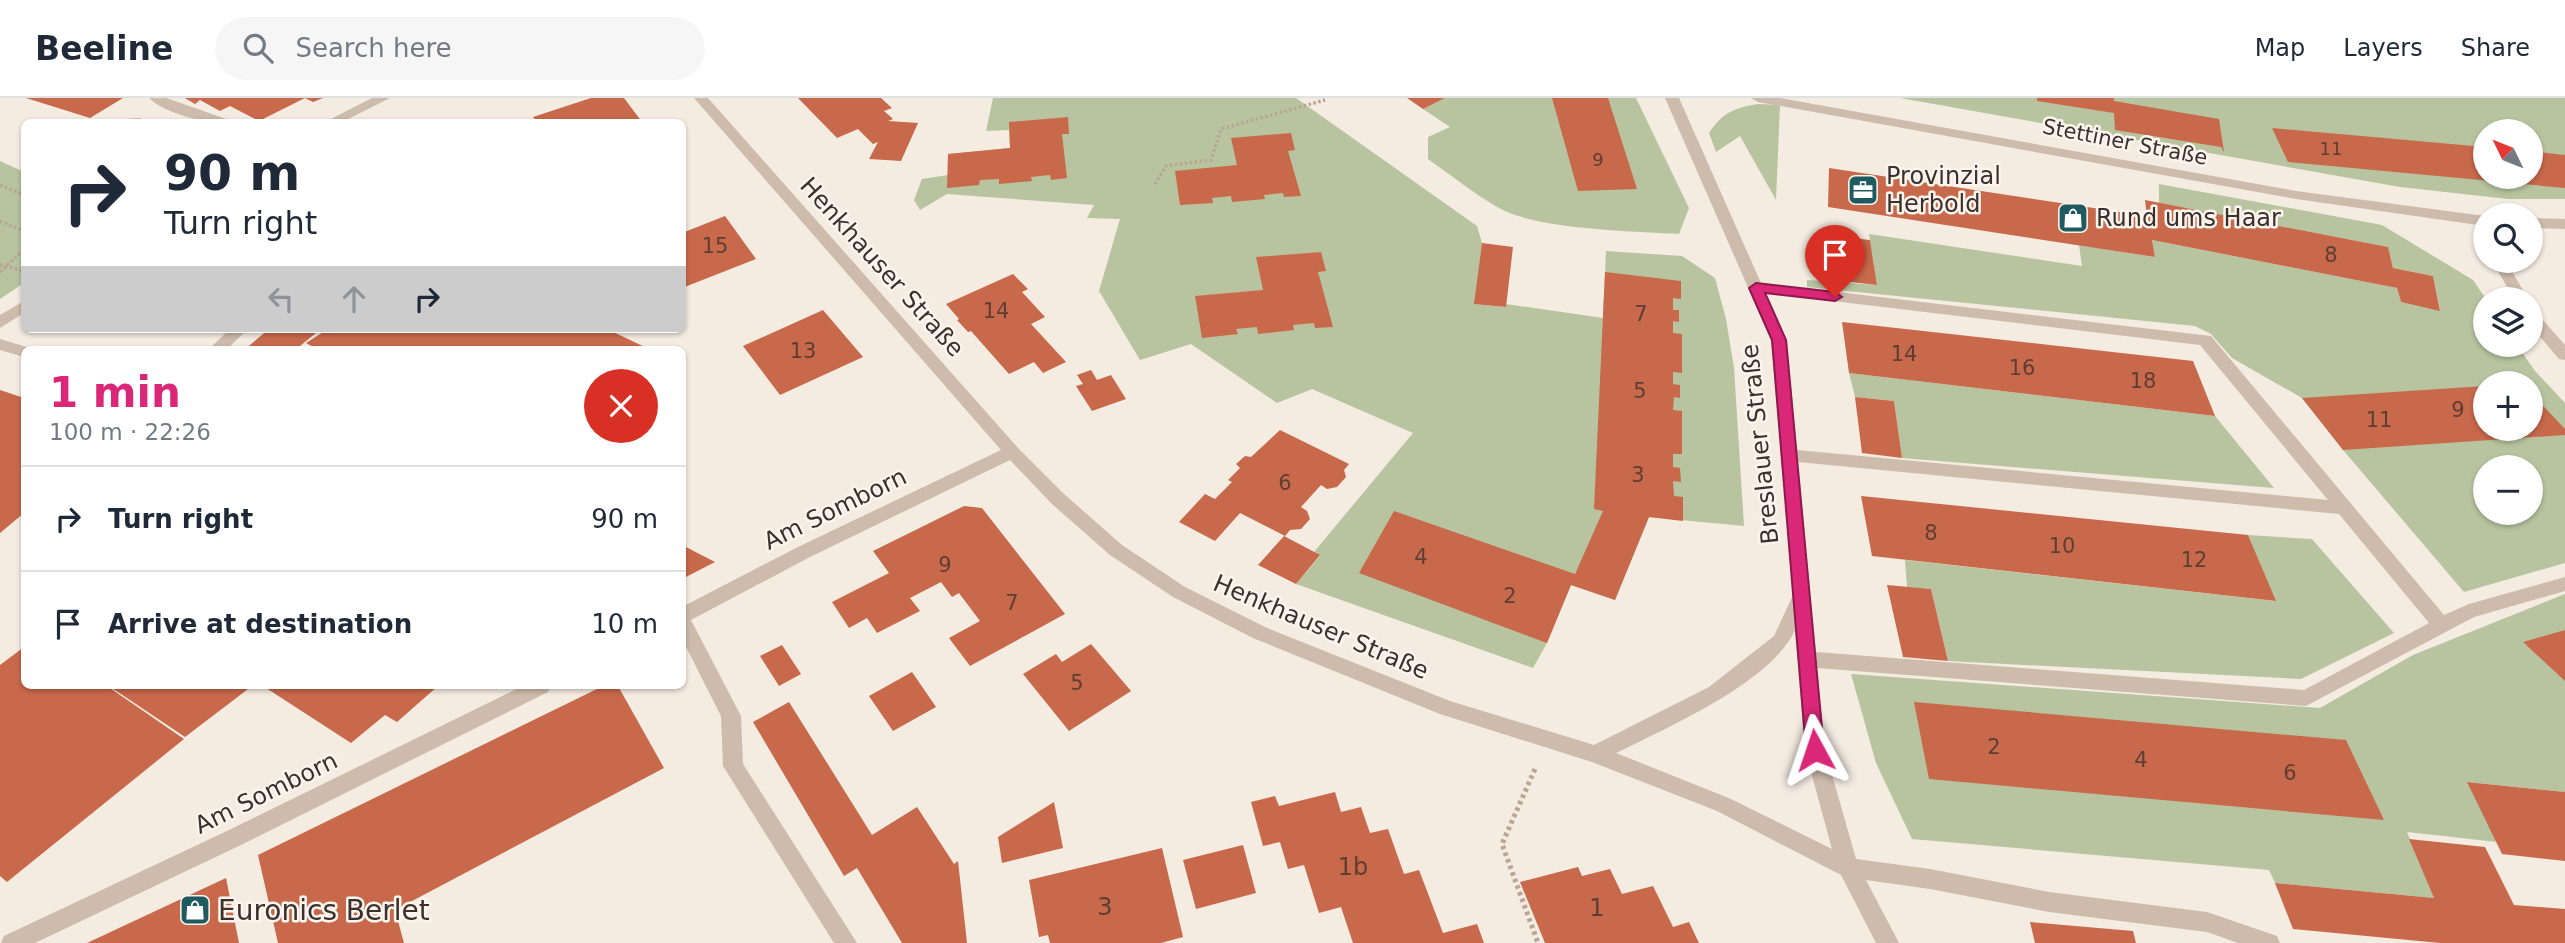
<!DOCTYPE html>
<html lang="en">
<head>
<meta charset="utf-8">
<style>
  :root { --surface:#fff; --page:#f6f6f7; --text:#1f2937; --muted:#747a83; --line:#e0e1e3; --accent:#db2777 }
  body { margin:0; font-family:"DejaVu Sans",sans-serif; background:var(--page); color:var(--text); height:100vh; display:flex; flex-direction:column; font-size:26px; white-space:nowrap }
  * { box-sizing:border-box; margin:0 }
  p { font-size:23px; color:var(--muted) }
  .icon { flex:none; width:38px; height:38px; fill:none; stroke:currentColor; stroke-width:2; stroke-linecap:round; stroke-linejoin:round }
  .map { position:relative; flex:1; overflow:hidden }
  .drawer { position:absolute; left:21px; top:248px; width:665px; height:343px; display:flex; flex-direction:column; background:var(--surface); border-radius:10px; box-shadow:0 2px 5px #0004 }
  .drawer>* { flex:none }
  .banner { position:absolute; left:21px; top:21px; width:665px; height:214px; border-radius:10px; box-shadow:0 2px 5px #0004; background:#fff; color:var(--text); overflow:hidden }
  .needle { width:46px; rotate:313deg }
  .fabs { position:absolute; left:2473px; top:21px; display:grid; gap:14px }
  .fabs a { display:grid; place-items:center; width:70px; height:70px; border-radius:50%; background:var(--surface); box-shadow:0 2px 5px #0004; font-size:35px }
  .pin { position:absolute; display:grid; place-items:center; width:60px; height:60px; color:#fff; margin:-72px -30px; border-radius:50% 50% 50% 0; rotate:-45deg; box-shadow:0 0 7px #0007 }
  .pin .icon { rotate:45deg }
  .me { position:absolute; width:77px; margin:-38px; rotate:355deg; stroke-linejoin:round; filter:drop-shadow(0 0 5px #0008) }
  .turn { display:flex; align-items:center; gap:24px; height:147px; padding:0 28px; font-size:32px }
  .turn .icon { width:91px; height:91px; stroke-width:2.5 }
  .turn b { display:block; font-size:49px; line-height:60px }
  .lanes { display:flex; align-items:center; height:66px; padding:0 28px; background:#0003; justify-content:center; gap:35px; direction:ltr }
  .lanes .off { opacity:.35 }
  .round { display:grid; place-items:center; flex:none; width:74px; height:74px; border-radius:37px; background:var(--page) }
  .head { display:flex; align-items:center; justify-content:space-between; height:119px; padding:0 28px }
  h1 { font-size:42px; font-weight:600; line-height:52px; color:var(--accent) }
  ul { padding:0; list-style:none }
  li { display:flex; align-items:center; gap:21px; height:105px; padding:0 28px; border-top:2px solid var(--line) }
  li div { flex:1 }
  li b { display:block; font-size:26px }
  li em { font-style:normal }
  header { display:flex; align-items:center; gap:42px; box-sizing:border-box; height:98px; padding:0 35px; background:var(--surface); border-bottom:2px solid var(--line) }
  header strong { font-size:33px }
  nav { display:flex; gap:38px; margin-inline-start:auto; font-size:24px }
  .search { width:490px; height:63px; background:var(--page); display:flex; align-items:center; gap:18px; box-sizing:border-box; padding:0 24px; border-radius:38px; color:var(--muted); font-size:26px }
  .map>svg:first-child { display:block }
</style>
</head>
<body>
<header>
<strong>Beeline</strong>
<div class="search"><svg class="icon" aria-label="search" viewBox="0 0 24 24"><circle cx="10" cy="10" r="6"/><path d="M15 15l6 6"/></svg>Search here</div>
<nav><a>Map</a><a>Layers</a><a>Share</a></nav>
</header>
<div class="map">
<svg width="2565" height="845" viewBox="0 0 2565 845">
  <rect width="100%" height="100%" fill="#f4ebe1"/>
  <path fill="#b8c4a0" fill-rule="evenodd" d="M993 0H1296L1477 128 1482 145 1475 206 1505 209 1506 206 1603 220 1606 153 1682 158 1715 180 1726 221 1734 270 1744 428 1649 419 1615 502 1571 487 1547 545 1533 570 1296 486 1320 458 1314 454 1413 335 1312 291 1277 305 1191 246 1140 262 1099 193 1120 121 1087 120 1094 107 947 96 920 112 914 102 922 81 948 77V56L1010 50 1009 32 986 33Z
    M1445 0H1636L1689 110 1679 136C1633 133 1538 132 1499 110 1474 96 1451 77 1428 61V39L1450 29 1423 11Z
    M1900 0H2565V101H2508L2400 89ZM2485 33H2530V79H2485Z
    M1758 6 1780 7 1776 102 1740 38 1716 54 1709 35C1723 14 1734 10 1758 6Z
    M0 63 24 74V185L0 201Z
    M2159 86 2382 127 2473 182 2486 201 2485 247H2517L2535 273 2565 305V465L2464 494 2343 352 2302 300 2232 260 2211 236 2195 228 1807 189V182L1877 187 1869 136 2082 168 2079 147 2155 159 2152 142 2397 190 2401 204 2440 212 2433 178 2393 170 2388 149 2159 105ZM2485 285H2530V331H2485ZM2485 369H2530V415H2485Z
    M1849 275 2215 318 2274 390 1902 360 1894 303 1855 299Z
    M2248 437 2312 441 2394 535 2301 581 1948 563 1931 491 1907 489 1905 462 2275 503Z
    M2565 496V694L2468 684 2497 744 2407 734 2434 800 2275 785 2269 772 1912 741 1876 665 1851 576 2320 610 2413 557Z"/>
  <path fill="#c8694b" d="M26 0H123L90 20Z
    M185 0H323L313 4 305 0 259 23 230 8 220 13 200 2 195 6Z
    M591 0H624L642 24H537L533 19Z
    M798 0H881L892 10 884 13 893 21 888 23 918 25 901 63 869 61 878 44 873 46 858 31 837 40Z
    M1407 0H1445L1423 11Z
    M1552 0H1608L1637 91 1578 93Z
    M2037 0H2114V3L2219 21 2224 54 2221 49 2115 32 2114 15 2037 3Z
    M1068 19 1069 36H1062L1067 80 1051 82 1050 77 1031 79 1032 83 999 86V81L980 82 979 87 947 90 948 56 1010 50 1009 24Z
    M2272 30 2485 49V79H2530V53L2565 57V90L2288 64Z
    M1291 35 1295 52 1288 53 1301 98 1284 99 1283 95 1264 97 1265 101 1232 104 1231 98 1212 100 1213 105 1180 107 1175 73 1237 67 1231 40Z
    M1829 70 2147 118 2145 102 2388 149 2393 170 2433 178 2440 213 2401 204 2397 190 2152 142 2155 159 1828 109Z
    M725 118 756 161 682 190V135Z
    M1835 138 1870 142 1877 187 1841 183Z
    M1482 145 1513 149 1506 209 1474 206Z
    M1321 154 1326 173 1318 174 1333 229 1315 230 1314 225 1293 227 1294 232 1258 236 1257 229 1236 231 1238 236 1202 240 1195 198 1263 192 1256 159Z
    M1605 174 1681 183V201L1673 200V212H1679V224L1673 223V235L1682 236V275L1673 274V286L1680 287V300L1674 299 1673 312 1682 313V356H1673V369L1680 370 1681 384 1673 383 1674 398 1683 399V423L1649 419 1615 502 1571 487 1547 545 1359 475 1394 413 1575 476 1603 413 1594 411Z
    M1013 176 1028 191 1022 194 1045 219 1031 226 1066 264 1043 275 1034 264 1009 276 971 233 968 234 957 222 959 221 946 206Z
    M823 212 863 259 780 297 743 248Z
    M1842 224 2193 263 2215 318 1849 275Z
    M269 231H305L316 235 295 252H244Z
    M328 231H607L651 252H319L306 245Z
    M1091 272 1097 282 1111 277 1126 301 1092 313 1076 288 1083 286 1077 277Z
    M2485 288V331H2530V294L2565 331V337L2343 352 2302 300Z
    M0 292 24 300V415L0 435Z
    M1855 299 1894 303 1902 360 1862 355Z
    M1280 332 1349 366 1344 372 1346 379 1337 389 1327 391 1321 387 1301 409 1307 413 1310 421 1301 431 1290 432 1285 438 1240 415 1215 443 1179 424 1205 396 1215 401 1232 384 1228 382 1240 370 1236 366 1245 358 1251 359Z
    M1861 398 2248 437 2276 503 1872 458Z
    M964 408 982 410 1065 516 970 568 949 540 980 523 959 495 952 499 941 484 910 500 920 513 877 535 867 520 849 530 832 504 889 475 873 453Z
    M1284 438 1320 457 1296 486 1258 467Z
    M682 447 715 464 682 481Z
    M1887 487 1931 491 1948 563 1903 559Z
    M2565 532V583L2523 544Z
    M1091 546 1131 593 1069 633 1023 576 1056 556 1062 564Z
    M782 547 801 576 779 588 760 558Z
    M24 549V588H107L184 641 7 784 0 778V567Z
    M912 574 936 609 893 633 869 598Z
    M109 588H252L185 639Z
    M263 588H438L397 624 385 617 351 645Z
    M603 588H618L664 670 395 812 404 845H278L258 757Z
    M789 604 872 737 917 709 954 766 958 763 967 845H902L857 770 844 778 753 624Z
    M1914 604 2346 642 2384 722 1929 681Z
    M2467 684 2565 694V763L2502 756Z
    M1335 694 1341 714 1361 709 1370 735 1388 731 1404 776 1419 772 1443 835 1477 826 1484 845H1353L1341 809 1319 815 1304 767 1288 771 1280 744 1263 748 1251 704 1275 698 1279 708Z
    M1054 704 1063 750 1002 765 998 739Z
    M2409 741 2485 749 2514 807 2565 811V845H2440L2293 831 2275 785 2434 800Z
    M1243 747 1256 795 1196 811 1183 762Z
    M1162 750 1183 839 1161 845H1050L1048 837 1039 839 1029 782Z
    M1578 769 1582 778 1610 771 1622 796 1653 788 1673 829 1689 824 1699 845H1545L1520 784Z
    M226 780 239 845H87Z
    M2030 824 2133 833 2136 845H2035Z"/>
  <g fill="none" stroke-linecap="round" stroke-linejoin="round">
    <path stroke="#b9a596" stroke-width="3.5" stroke-dasharray="2.5 2.5" stroke-linecap="butt" d="M1155 86 1166 68 1211 62 1221 31 1325 2
      M0 87 24 97
      M0 123 24 133
      M0 167 24 173
      M0 174 24 151"/>
    <path stroke="#b9a596" stroke-width="5" stroke-dasharray="3.5 3.5" stroke-linecap="butt" d="M1535 671 1502 746 1538 845"/>
    <path fill="#cdbbac" fill-rule="evenodd" d="M149 0H166L235 24C210 26 168 18 149 0Z
      M372 0H390L342 24H325Z
      M694 0H708L1018 350 1064 396 1122 447 1185 489 1267 530 1450 603 1594 647 1709 589 1774 538 1793 497 1771 242 1665 0H1679L1761 185 2211 238 2444 517 2469 506 2565 479V493L2474 519 2306 608 1817 570 1825 652 1856 761 1930 771 2049 794 2207 814 2277 838 2280 845H2238L2207 834 2049 814 1930 791 1866 782 1899 845H1876L1841 777 1717 713 1592 664 1440 616 1253 540 1173 499 1110 457 1052 406 1010 362 810 459 691 522 741 618 743 666 857 845H834L723 668 721 618 682 541V509L798 449 1001 352ZM1766 195 2200 247 2328 402 1797 352 1787 242ZM1798 364 2339 416 2429 525 2304 592 1816 554ZM1795 532 1805 652 1832 751 1731 701 1616 655C1666 630 1772 584 1795 532Z
      M1751 0H1780L2296 93 2485 118V128L2296 101 1758 4Z
      M140 20 147 24H124L126 21Z
      M2530 120 2565 121V131L2530 130Z
      M2492 163H2506L2528 201H2514Z
      M24 203V215L0 230V217Z
      M2530 212 2535 213 2565 247V262L2559 261 2530 227Z
      M230 231H248L226 252H208Z
      M0 241 30 250 31 252H24V259L0 252Z
      M523 588H551L548 594 243 746 35 845H1L4 838 229 732Z"/>
  </g>
  <path fill="#db2777" stroke="#8e194d" stroke-width="2" d="M1756 185 1835 194 1842 199 1835 203 1765 195 1786 242 1824 652 1821 658 1815 660 1808 658 1806 652 1772 242 1749 190Z"/>
  <defs>
    <g id="office-square" transform="scale(1.575)"><rect x="-9" y="-9" width="18" height="18" rx="4" fill="#1f5a5e" stroke="#fbf5ee"/><path d="M-6-3h4V-5.5h4V-3h4V5H-6ZM-1-4.5V-3h2v-1.5ZM-6 0V1H6V0Z" fill="#fff"/></g>
    <g id="shop-square" transform="scale(1.575)"><rect x="-9" y="-9" width="18" height="18" rx="4" fill="#1f5a5e" stroke="#fbf5ee"/><path d="M-5-2.5h2.3a2.7 3.5 0 0 1 5.4 0H5L5.5 6h-11ZM-1.5-2.5h3a1.5 2.3 0 0 0-3 0Z" fill="#fff"/></g>
  </defs>
  <g fill-rule="evenodd">
    <use href="#office-square" x="1863" y="92"/>
    <use href="#shop-square" x="2073" y="120"/>
    <use href="#shop-square" x="195" y="812"/>
  </g>
  <g text-anchor="middle" stroke-width="5" stroke-linejoin="round" paint-order="stroke">
    <g font-size="18" fill="#5e3e33">
      <text x="2331" y="57">11</text>
      <text x="1598" y="68">9</text>
    </g>
    <g font-size="21" fill="#3b302b" stroke="#fbf5ee">
      <text transform="translate(2125 44) rotate(11)" y="7">Stettiner Straße</text>
    </g>
    <g font-size="21" fill="#5e3e33">
      <text x="715" y="155">15</text>
      <text x="2331" y="164">8</text>
      <text x="996" y="220">14</text>
      <text x="1641" y="223">7</text>
      <text x="803" y="260">13</text>
      <text x="1904" y="263">14</text>
      <text x="2022" y="277">16</text>
      <text x="2143" y="290">18</text>
      <text x="1640" y="300">5</text>
      <text x="2458" y="319">9</text>
      <text x="2379" y="329">11</text>
      <text x="1638" y="384">3</text>
      <text x="1285" y="392">6</text>
      <text x="1931" y="442">8</text>
      <text x="2062" y="455">10</text>
      <text x="1421" y="466">4</text>
      <text x="2194" y="469">12</text>
      <text x="945" y="474">9</text>
      <text x="1510" y="505">2</text>
      <text x="1012" y="512">7</text>
      <text x="1077" y="592">5</text>
      <text x="1994" y="656">2</text>
      <text x="2141" y="669">4</text>
      <text x="2290" y="682">6</text>
    </g>
    <g font-size="24" fill="#3b302b" stroke="#fbf5ee" text-anchor="start">
      <text x="1886" y="86">Provinzial<tspan x="1886" dy="28">Herbold</tspan></text>
      <text x="2096" y="128">Rund ums Haar</text>
    </g>
    <g font-size="24" fill="#3b302b" stroke="#fbf5ee">
      <text transform="translate(882 169) rotate(48)" y="8">Henkhauser Straße</text>
      <text transform="translate(1760 346) rotate(-96)" y="8">Breslauer Straße</text>
      <text transform="translate(835 411) rotate(-26)" y="8">Am Somborn</text>
      <text transform="translate(1321 529) rotate(23)" y="8">Henkhauser Straße</text>
      <text transform="translate(266 695) rotate(-26)" y="8">Am Somborn</text>
    </g>
    <g font-size="24" fill="#5e3e33">
      <text x="1353" y="777">1b</text>
      <text x="1105" y="817">3</text>
      <text x="1597" y="818">1</text>
    </g>
    <g font-size="28" fill="#3b302b" stroke="#fbf5ee" text-anchor="start">
      <text x="218" y="822">Euronics Berlet</text>
    </g>
  </g>
</svg>
<div class="fabs">
<a><svg class="needle" viewBox="-14 -14 28 28"><path d="M0-13l5 13h-10z" fill="#e53935"/><path d="M0 13l5-13h-10z" fill="#747a83"/></svg></a>
<a><svg class="icon" aria-label="search" viewBox="0 0 24 24"><circle cx="10" cy="10" r="6"/><path d="M15 15l6 6"/></svg></a>
<a><svg class="icon" aria-label="layers" viewBox="0 0 24 24"><path d="M12 4l9 5-9 5-9-5zM3 14l9 5 9-5"/></svg></a>
<a>+</a>
<a>−</a>
</div>
<div class="pin" style="left:1835px;top:199px;background:#d93025"><svg class="icon" aria-label="arrive" viewBox="0 0 24 24"><path d="M6 21V4h12l-3 4 3 4H6"/></svg></div>
<svg class="me" style="left:1815px;top:652px" viewBox="-20 -20 40 40"><path d="M0-17L14 15 0 8-14 15z" fill="#db2777" stroke="#fff" stroke-width="4"/></svg>
<div class="banner">
<div class="turn"><svg class="icon" aria-label="right" viewBox="0 0 24 24"><path d="M7 20v-9h11M14 6l5 5-5 5"/></svg><div><b>90 m</b>Turn right</div></div>
<div class="lanes"><svg class="icon off" aria-label="left" viewBox="0 0 24 24"><path d="M17 20v-9H6M10 6l-5 5 5 5"/></svg><svg class="icon off" aria-label="ahead" viewBox="0 0 24 24"><path d="M12 20V5M6 11l6-6 6 6"/></svg><svg class="icon" aria-label="right" viewBox="0 0 24 24"><path d="M7 20v-9h11M14 6l5 5-5 5"/></svg></div>
</div>
<section class="drawer">
<div class="head"><div><h1>1 min</h1><p>100 m · 22:26</p></div><a class="round" style="background:#d93025;color:#fff"><svg class="icon" aria-label="close" viewBox="0 0 24 24"><path d="M6 6l12 12M18 6L6 18"/></svg></a></div>
<ul>
<li><svg class="icon" aria-label="right" viewBox="0 0 24 24"><path d="M7 20v-9h11M14 6l5 5-5 5"/></svg><div><b>Turn right</b></div><em>90 m</em></li>
<li><svg class="icon" aria-label="arrive" viewBox="0 0 24 24"><path d="M6 21V4h12l-3 4 3 4H6"/></svg><div><b>Arrive at destination</b></div><em>10 m</em></li>
</ul>
</section>
</div>
</body>
</html>
